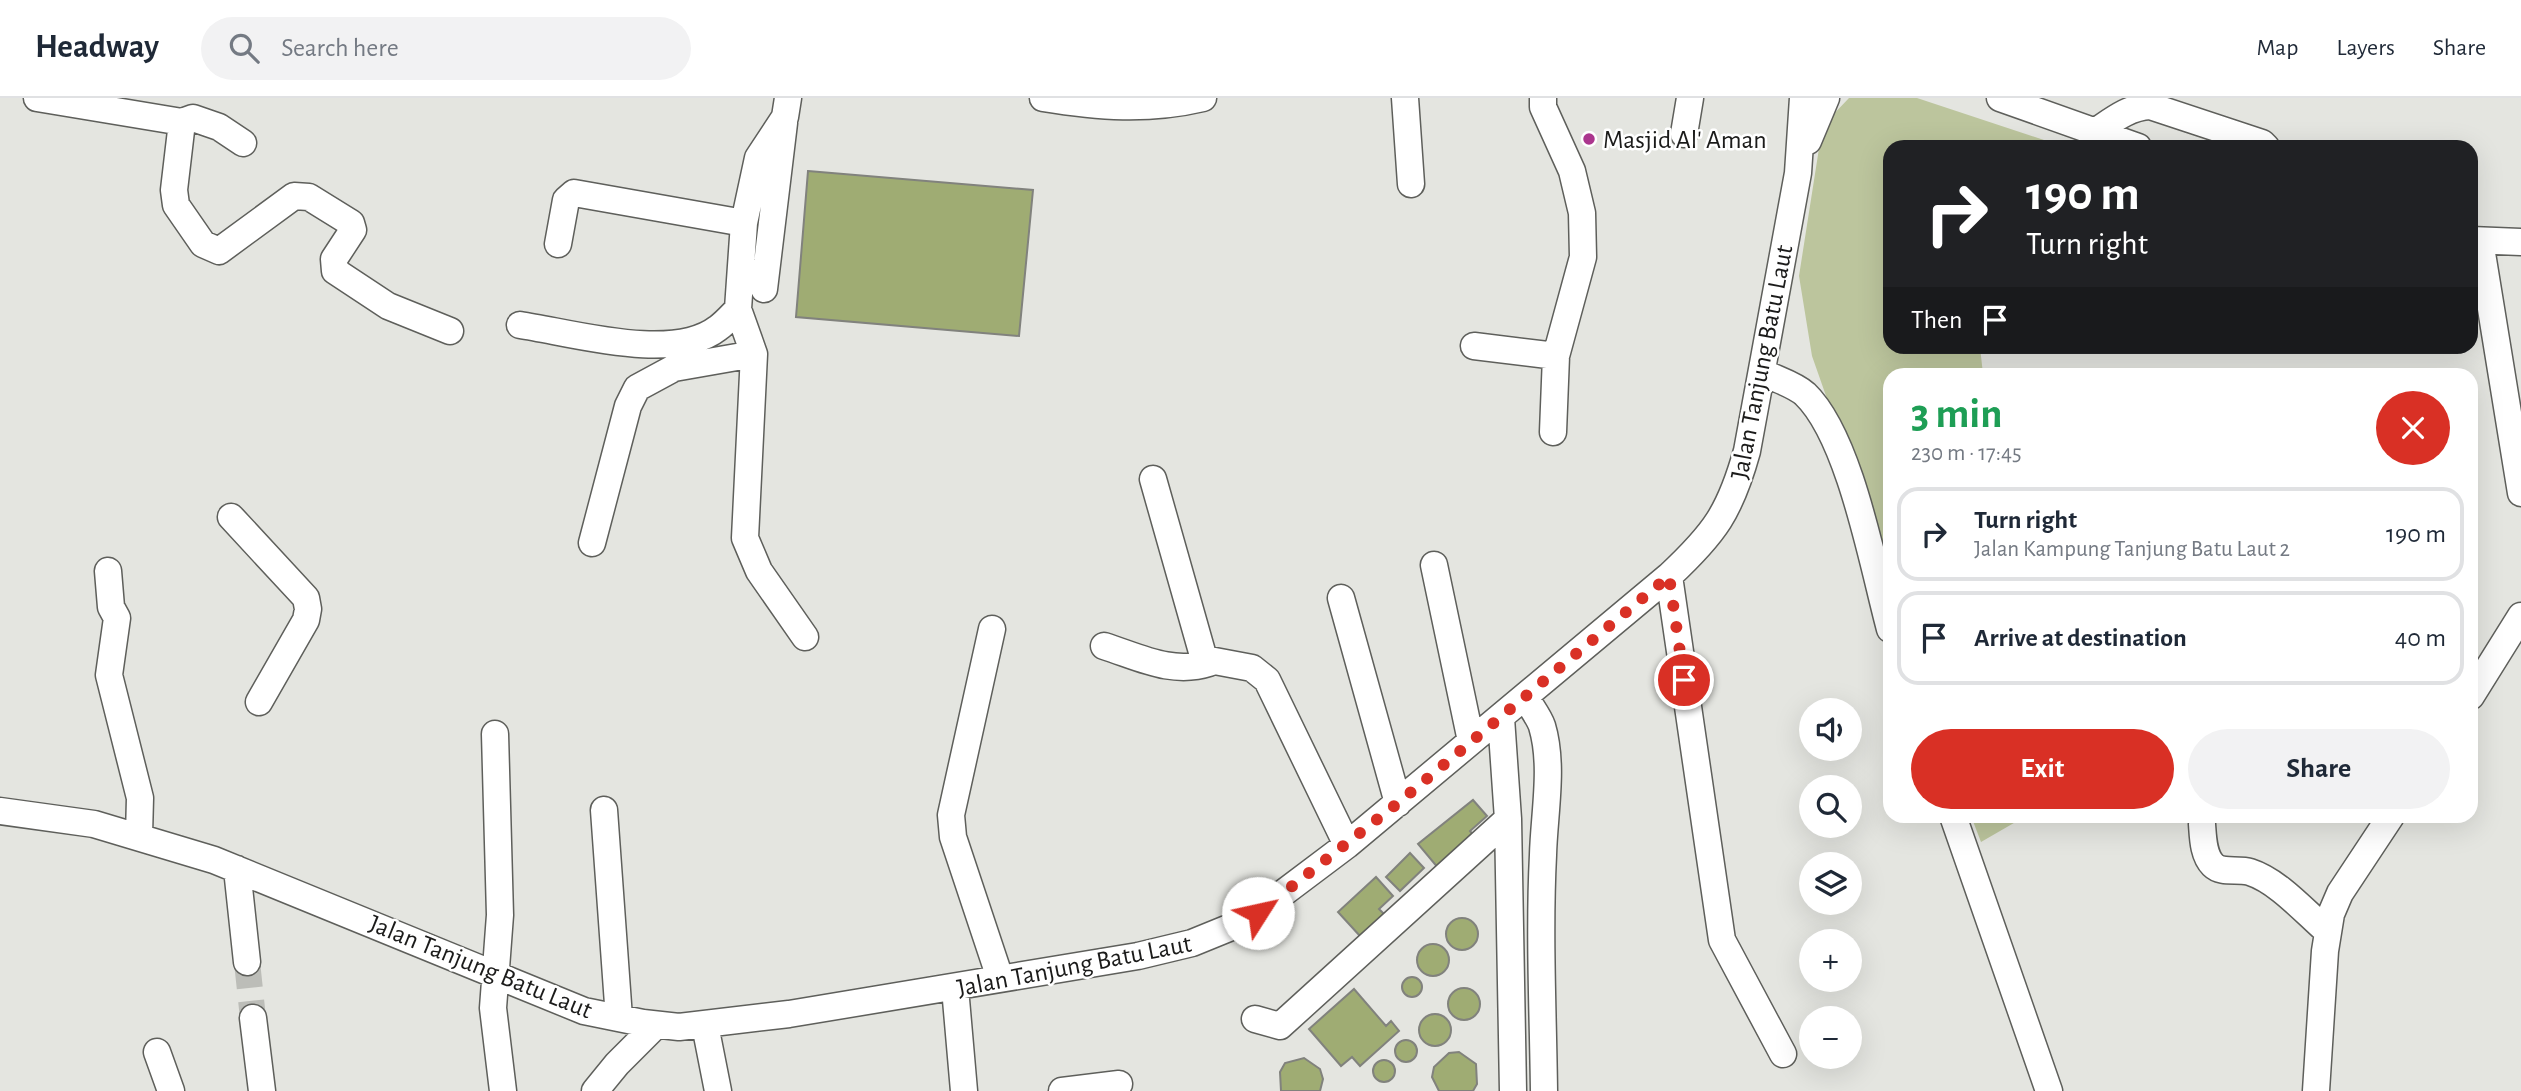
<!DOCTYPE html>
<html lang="en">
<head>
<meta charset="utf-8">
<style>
  :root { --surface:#fff; --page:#f2f2f3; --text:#1f2937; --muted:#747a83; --line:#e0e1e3; --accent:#d93025 }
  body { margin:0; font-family:"Alegreya Sans",sans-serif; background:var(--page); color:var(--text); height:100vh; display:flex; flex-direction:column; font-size:26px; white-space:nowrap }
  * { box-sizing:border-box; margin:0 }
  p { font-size:23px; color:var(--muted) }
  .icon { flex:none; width:38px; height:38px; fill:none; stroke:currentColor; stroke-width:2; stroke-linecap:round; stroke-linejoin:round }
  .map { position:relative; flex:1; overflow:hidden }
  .drawer { position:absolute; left:1883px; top:270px; width:595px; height:455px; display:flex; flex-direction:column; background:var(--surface); border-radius:21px; box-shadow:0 7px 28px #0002 }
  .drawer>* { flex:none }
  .top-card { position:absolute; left:1883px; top:42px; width:595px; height:214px; border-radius:21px; box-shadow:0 7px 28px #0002; background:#202124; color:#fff; overflow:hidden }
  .tools { position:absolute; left:1799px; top:600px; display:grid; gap:14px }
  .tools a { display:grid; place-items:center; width:63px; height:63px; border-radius:50%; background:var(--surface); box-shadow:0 7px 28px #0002; font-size:35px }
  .pin { position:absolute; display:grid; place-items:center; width:60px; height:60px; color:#fff; margin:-30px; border:4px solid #fff; border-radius:50%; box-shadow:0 2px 7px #0007 }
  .me { position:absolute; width:77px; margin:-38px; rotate:55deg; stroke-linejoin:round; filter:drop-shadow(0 0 5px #0008) }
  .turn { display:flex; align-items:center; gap:24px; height:147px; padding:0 28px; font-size:32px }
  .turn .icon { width:91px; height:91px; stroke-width:2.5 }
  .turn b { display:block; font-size:49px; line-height:60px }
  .then { display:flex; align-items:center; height:66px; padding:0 28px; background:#0003; gap:14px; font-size:26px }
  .round { display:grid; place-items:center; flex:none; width:74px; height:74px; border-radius:37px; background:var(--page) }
  .head { display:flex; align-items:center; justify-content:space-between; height:119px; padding:0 28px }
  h1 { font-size:42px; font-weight:700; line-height:52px; color:#1e9e55 }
  .action { display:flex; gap:14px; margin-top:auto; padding:14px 28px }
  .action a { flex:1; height:80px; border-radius:42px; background:var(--accent); color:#fff; font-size:28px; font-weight:700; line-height:80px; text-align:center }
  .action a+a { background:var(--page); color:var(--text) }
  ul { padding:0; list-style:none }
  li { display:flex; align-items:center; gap:21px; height:94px; margin:0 14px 10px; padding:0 14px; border:4px solid var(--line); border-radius:21px }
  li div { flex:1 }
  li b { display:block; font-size:26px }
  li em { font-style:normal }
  header { display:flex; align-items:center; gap:42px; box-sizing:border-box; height:98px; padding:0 35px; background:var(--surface); border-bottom:2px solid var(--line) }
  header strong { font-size:33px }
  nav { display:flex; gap:38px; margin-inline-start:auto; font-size:24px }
  .search { width:490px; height:63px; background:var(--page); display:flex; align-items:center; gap:18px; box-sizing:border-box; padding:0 24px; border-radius:38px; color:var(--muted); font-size:26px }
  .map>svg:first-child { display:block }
</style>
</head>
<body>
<header>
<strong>Headway</strong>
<div class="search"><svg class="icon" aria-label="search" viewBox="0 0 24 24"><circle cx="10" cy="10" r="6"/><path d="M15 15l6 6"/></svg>Search here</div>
<nav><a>Map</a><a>Layers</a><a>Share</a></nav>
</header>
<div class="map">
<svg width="2521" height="993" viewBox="0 0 2521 993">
  <rect width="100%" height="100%" fill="#e4e5e0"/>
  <path fill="#bcc59d" d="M1849 0H1917L2053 45 2054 49H1890V248L1980 249 1983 276H1890V480L1812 258 1799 178 1820 44 1829 21Z
    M1971 718H2026L1981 744Z"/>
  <path fill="#9fac73" stroke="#81827d" stroke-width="2" d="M808 73 1033 92 1019 238 796 219Z
    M1473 702 1487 718 1470 733 1475 739 1439 771 1418 746Z
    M1410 755 1424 770 1400 793 1386 779Z
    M1376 779 1393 798 1379 811 1384 816 1360 838 1338 814Z
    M1446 836a16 16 0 1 1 32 0a16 16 0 1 1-32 0Z
    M1417 862a16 16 0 1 1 32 0a16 16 0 1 1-32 0Z
    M1402 889a10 10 0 1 1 20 0a10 10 0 1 1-20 0Z
    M1448 906a16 16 0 1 1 32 0a16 16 0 1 1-32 0Z
    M1354 891 1386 928 1391 923 1399 933 1360 968 1352 959 1341 968 1309 931Z
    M1419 932a16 16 0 1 1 32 0a16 16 0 1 1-32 0Z
    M1395 953a11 11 0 1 1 22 0a11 11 0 1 1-22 0Z
    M1459 954 1476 966 1477 986 1473 993H1439L1432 979 1434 969 1449 955Z
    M1304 960 1320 971 1323 981 1320 993H1281L1280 974 1285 965Z
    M1373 973a11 11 0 1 1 22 0a11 11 0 1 1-22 0Z"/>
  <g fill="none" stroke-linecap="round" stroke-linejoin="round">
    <path stroke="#bcbdb8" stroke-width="26" stroke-dasharray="26 13" stroke-linecap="butt" d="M247 864 253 920"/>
    <g stroke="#5e5f5b" stroke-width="29">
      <path id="minor" d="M37 0 182 24 193 20 219 29 243 45
        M788 0 785 19 758 60 744 125 738 211 754 256 745 440 759 473 805 539
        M1043 0C1098 9 1148 13 1203 0
        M1405 0 1411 86
        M1543 0V9L1572 73 1582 115 1583 159 1556 258 1553 334
        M2000 0 2138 49
        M182 24 174 92 176 107 203 146 219 153 294 98 309 99 351 125 353 132 334 161 335 173 388 208 450 233
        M2095 34C2113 22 2129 9 2150 8L2262 45 2266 49
        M1684 36 1690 0
        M1808 43 1826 0
        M2471 142 2521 144
        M2480 143 2521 395
        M558 146 566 102 574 95 744 125
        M764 191 784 25
        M520 227C573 235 673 265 718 230 725 225 732 217 738 211
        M1474 248 1556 258
        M1762 274C1775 281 1794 286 1805 296 1850 339 1873 468 1890 531
        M1153 381 1204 561 1252 570 1267 582 1347 747
        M231 419 306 500 308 511 306 522 259 604
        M592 445 628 308 637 290 674 270 754 256
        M1434 467 1471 643
        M108 473 111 509 117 520 109 577 140 700 139 737
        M1669 478 1722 842 1783 956
        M1341 500 1398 705
        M992 531 951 717 953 739 1000 880
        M1104 548C1139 559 1172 577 1209 565
        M2471 598 2521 518
        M1526 600C1531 609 1539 619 1542 628 1554 668 1544 716 1543 757 1539 835 1543 914 1544 993
        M1501 620 1508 721 1513 993
        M495 636 500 817 493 910 503 993
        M604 712 619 920
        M0 713 94 726 214 762 584 913 643 925 679 929 789 916 1138 858 1192 845 1246 823 1347 747 1669 478C1715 435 1730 414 1747 353L1798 75 1803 0
        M1953 718 2049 993
        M2202 726C2203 739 2203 757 2213 767 2222 776 2238 770 2250 774 2278 783 2304 813 2327 833
        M237 771 247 864
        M955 890 964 993
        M253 920 262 993
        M1255 921 1280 928 1508 721
        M705 927 718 993
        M157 954 171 993
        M595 993 617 966 656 927
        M1062 993 1119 986
        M2316 993 2325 853 2331 816 2340 795 2391 718"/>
    </g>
    <use href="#minor" stroke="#fff" stroke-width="26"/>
  </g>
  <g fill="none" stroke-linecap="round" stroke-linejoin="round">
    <path stroke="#d93025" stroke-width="12" stroke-dasharray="0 21.6" d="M1258 815 1398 705 1669 478 1684 582"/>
  </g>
  <circle fill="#ab368e" stroke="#fff" stroke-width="2.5" cx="1589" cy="41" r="7"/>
  <g text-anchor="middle" stroke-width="5" stroke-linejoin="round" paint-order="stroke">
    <g font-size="26" fill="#1b1b1a" stroke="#fff" text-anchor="start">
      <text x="1603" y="50">Masjid Al' Aman</text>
    </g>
    <g font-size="26" fill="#1b1b1a" stroke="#fff">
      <text transform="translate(1761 264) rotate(-79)" y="9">Jalan Tanjung Batu Laut</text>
      <text transform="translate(1074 867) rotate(-11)" y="9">Jalan Tanjung Batu Laut</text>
      <text transform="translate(481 868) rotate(22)" y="9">Jalan Tanjung Batu Laut</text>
    </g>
  </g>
</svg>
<div class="tools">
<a><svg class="icon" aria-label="sound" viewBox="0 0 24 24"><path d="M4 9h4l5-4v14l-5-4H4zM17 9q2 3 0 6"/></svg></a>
<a><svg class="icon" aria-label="search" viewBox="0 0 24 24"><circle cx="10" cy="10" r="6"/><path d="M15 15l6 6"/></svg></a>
<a><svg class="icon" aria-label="layers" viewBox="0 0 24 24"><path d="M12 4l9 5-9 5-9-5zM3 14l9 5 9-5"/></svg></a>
<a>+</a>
<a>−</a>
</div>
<div class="pin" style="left:1684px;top:582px;background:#d93025"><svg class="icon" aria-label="arrive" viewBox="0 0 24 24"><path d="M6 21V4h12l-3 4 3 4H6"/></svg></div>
<svg class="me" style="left:1258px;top:815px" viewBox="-20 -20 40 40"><circle r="19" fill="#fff"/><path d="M0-13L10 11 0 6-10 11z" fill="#d93025"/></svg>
<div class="top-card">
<div class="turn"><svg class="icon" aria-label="right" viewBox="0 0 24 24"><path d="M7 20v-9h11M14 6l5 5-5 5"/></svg><div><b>190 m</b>Turn right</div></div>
<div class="then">Then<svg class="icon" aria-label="arrive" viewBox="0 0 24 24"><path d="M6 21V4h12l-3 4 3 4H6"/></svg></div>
</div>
<section class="drawer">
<div class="head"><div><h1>3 min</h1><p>230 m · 17:45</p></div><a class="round" style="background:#d93025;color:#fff"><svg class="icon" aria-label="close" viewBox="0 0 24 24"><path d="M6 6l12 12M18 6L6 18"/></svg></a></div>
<ul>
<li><svg class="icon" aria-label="right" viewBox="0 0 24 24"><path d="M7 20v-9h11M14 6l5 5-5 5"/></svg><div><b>Turn right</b><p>Jalan Kampung Tanjung Batu Laut 2</p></div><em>190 m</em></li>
<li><svg class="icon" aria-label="arrive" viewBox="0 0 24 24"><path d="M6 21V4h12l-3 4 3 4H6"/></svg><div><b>Arrive at destination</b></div><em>40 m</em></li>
</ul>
<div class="action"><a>Exit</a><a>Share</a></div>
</section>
</div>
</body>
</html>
